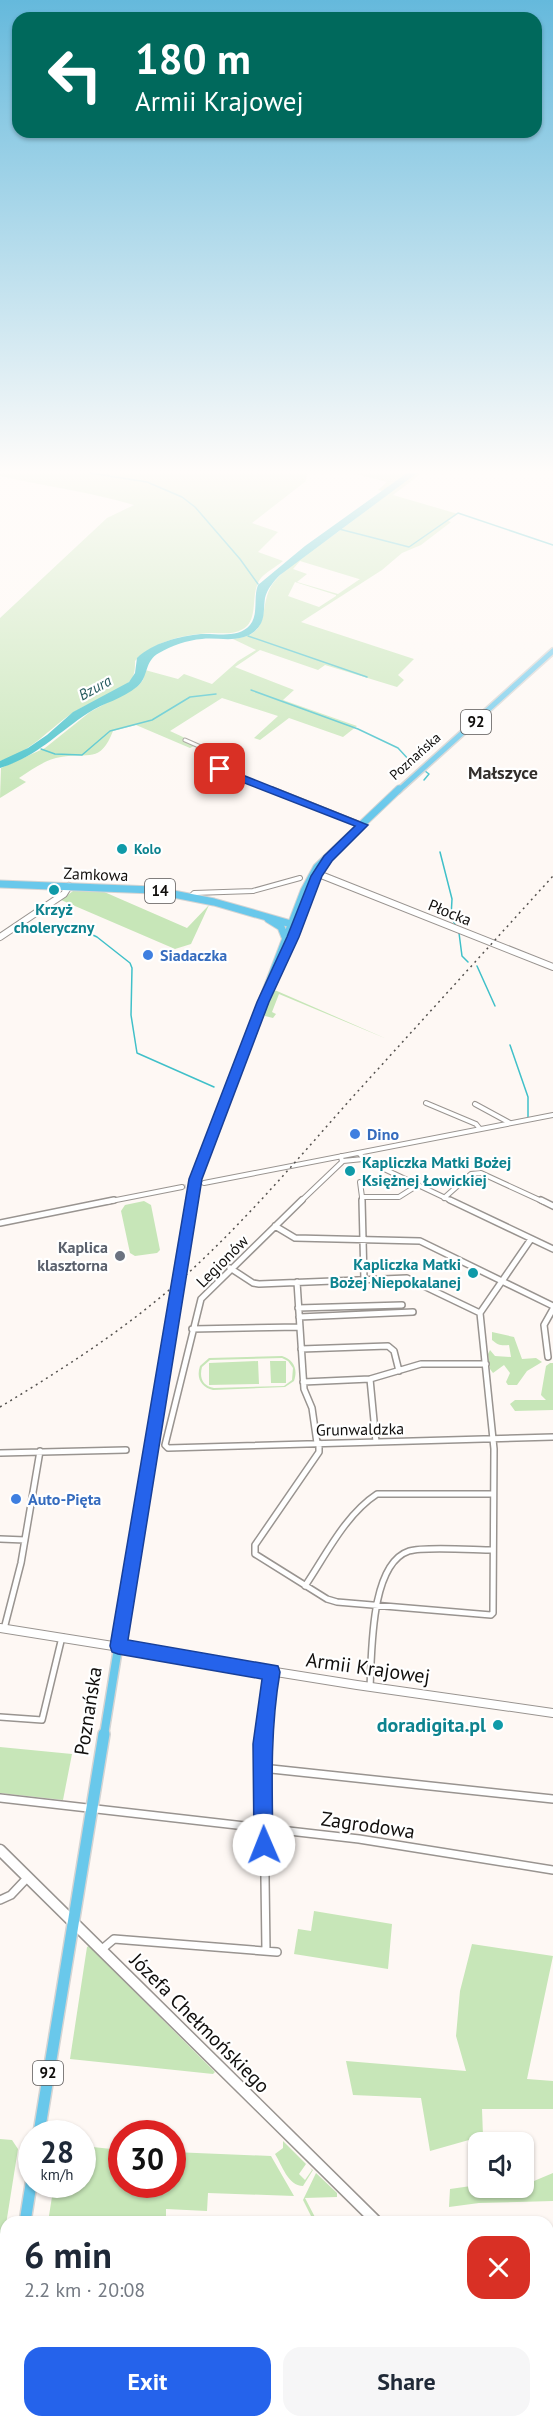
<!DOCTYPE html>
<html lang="en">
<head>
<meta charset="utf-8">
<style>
  :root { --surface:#fff; --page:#f6f6f7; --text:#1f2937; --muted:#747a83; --accent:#2563eb }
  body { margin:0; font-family:"PT Sans",sans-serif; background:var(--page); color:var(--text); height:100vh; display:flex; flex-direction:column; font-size:22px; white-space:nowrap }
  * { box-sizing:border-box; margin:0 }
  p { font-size:20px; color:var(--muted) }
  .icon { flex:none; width:33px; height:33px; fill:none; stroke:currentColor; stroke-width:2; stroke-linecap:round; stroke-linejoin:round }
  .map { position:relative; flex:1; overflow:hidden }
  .panel { position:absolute; left:0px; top:2216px; width:554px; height:212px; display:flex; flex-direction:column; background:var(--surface); border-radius:18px 18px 0 0; box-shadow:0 2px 4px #0004 }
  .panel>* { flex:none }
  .banner { position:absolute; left:12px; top:12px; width:530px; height:126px; border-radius:18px; box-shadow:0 2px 4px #0004; background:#00695c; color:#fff; overflow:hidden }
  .tools { position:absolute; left:468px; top:2132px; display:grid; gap:12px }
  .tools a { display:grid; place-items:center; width:66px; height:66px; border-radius:12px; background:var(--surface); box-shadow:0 2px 4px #0004; font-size:30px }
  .speed { position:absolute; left:18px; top:2120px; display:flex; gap:12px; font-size:30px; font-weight:700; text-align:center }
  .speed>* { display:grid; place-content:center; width:78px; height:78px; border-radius:50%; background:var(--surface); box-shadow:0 2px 4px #0004; line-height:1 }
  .speed small { font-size:15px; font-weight:400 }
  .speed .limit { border:9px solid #d22; background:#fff; color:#111 }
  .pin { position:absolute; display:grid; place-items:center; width:51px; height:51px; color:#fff; margin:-26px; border-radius:12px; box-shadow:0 3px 9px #0006 }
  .me { position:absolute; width:66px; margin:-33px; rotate:359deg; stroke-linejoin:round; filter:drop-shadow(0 0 4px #0008) }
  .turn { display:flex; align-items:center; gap:21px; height:126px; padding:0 24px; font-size:27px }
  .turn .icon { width:78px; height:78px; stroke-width:2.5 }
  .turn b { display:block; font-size:42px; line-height:51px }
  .round { display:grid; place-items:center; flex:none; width:63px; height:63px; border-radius:18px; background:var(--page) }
  .overview { display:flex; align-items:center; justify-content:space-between; height:102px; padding:0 24px }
  h1 { font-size:36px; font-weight:600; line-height:45px }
  .action { display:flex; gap:12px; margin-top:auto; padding:12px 24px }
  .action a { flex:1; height:69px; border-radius:18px; background:var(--accent); color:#fff; font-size:24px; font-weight:600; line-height:69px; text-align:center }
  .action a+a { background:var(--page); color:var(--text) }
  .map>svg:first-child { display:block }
</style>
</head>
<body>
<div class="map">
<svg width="553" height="2426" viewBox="0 0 553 2426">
  <rect width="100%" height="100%" fill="#fef8f4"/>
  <path fill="#c7e6b8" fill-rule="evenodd" d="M0 473H307L306 481 252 523 278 532 258 552 283 561C276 567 266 572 261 578 249 593 260 619 243 629 233 635 223 633 212 633 185 634 154 641 135 661 135 669 135 677 128 683 114 696 91 701 74 712 48 729 33 751 0 761V618L107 518 134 505C91 492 44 486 0 476Z
    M352 473H422L393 495 458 514 448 521 451 522 421 545 402 553 382 570 301 622 414 659 398 675 404 680 397 687 325 665 318 670 260 650 235 667 294 690 283 700 357 726 343 737 289 718 260 740 254 738 278 716 222 698 170 731 198 744 190 748 136 725 113 731C100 764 89 752 61 757 46 759 31 770 19 778L26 782 0 798 1 768 45 748 90 712 138 686 143 680 145 670 178 679 184 674 212 684 238 661 256 650 233 639C275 635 256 605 274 582 288 565 310 551 328 539 347 526 365 511 383 496L384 492 378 490 387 482ZM300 561 359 579H360L338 594 297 582 307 574 293 569ZM295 582 336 595V596L319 607 288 596Z
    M73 891H102L187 928 209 905 191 944 175 949 61 900Z
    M273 990 277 991 387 1039 279 994 272 1012 276 1014 273 1018 265 1016V1012Z
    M144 1201 151 1205 160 1250 157 1253 135 1256 130 1253 121 1211 125 1205Z
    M492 1332 514 1337 522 1359 536 1358 542 1362 527 1371 517 1385H508L506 1382 510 1373 504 1365 493 1373 490 1369 488 1354 490 1350 495 1356 511 1357 509 1345C501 1346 498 1345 492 1340Z
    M282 1356C294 1360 298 1369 294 1381L285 1387 213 1390C201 1387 196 1378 200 1366L209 1358ZM282 1358 288 1361 293 1368 292 1380 284 1386 214 1388C203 1386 199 1378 202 1367L210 1360Z
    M258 1361 259 1384 209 1385V1363Z
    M270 1361H286V1383H271Z
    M550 1363H553V1410L515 1411 510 1404 515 1400H546L541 1395 546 1366Z
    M0 1747 72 1754 63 1800 0 1793Z
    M314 1911 392 1924 388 1969 294 1954 298 1929 311 1931Z
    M472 1944 553 1956 527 2079 553 2081V2109H482L483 2136 430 2151 421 2098 353 2095 346 2061 466 2071 456 2036 460 1991Z
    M89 1946 215 2072 213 2074 70 2059 87 1947Z
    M0 2139 12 2140 18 2149 4 2237H0Z
    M283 2141 306 2164 299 2174 305 2180 312 2170 310 2168 313 2170 303 2186C288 2186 282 2165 275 2154L283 2148Z
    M83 2146 121 2150 122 2184H172L173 2152 271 2156 294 2196 208 2193 207 2211 166 2209V2221H174L48 2222 54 2184H82Z
    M316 2173 337 2193V2197L305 2198 317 2221 314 2222 303 2200Z
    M553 2173V2201L479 2203 449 2207 450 2189 478 2185V2187H524V2181H534Z
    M14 2421H490L495 2426H13Z"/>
  <path fill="#40c0c9" d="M407 473H417L280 575C274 581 267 589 265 598 263 611 266 621 255 631 240 644 219 637 202 639 187 640 171 646 159 653 144 661 149 676 138 686 121 700 105 702 88 713 56 734 38 756 0 768V761L28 748 47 735 73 712 129 682 135 673 137 658C152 643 180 636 201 634 217 633 238 639 250 625 259 614 253 597 258 585L305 546Z"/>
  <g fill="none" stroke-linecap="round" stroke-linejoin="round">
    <path stroke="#40c0c9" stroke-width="1.5" d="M90 473 147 482 182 497 195 507 240 559 258 584
      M339 529 409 547 458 513 553 545
      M248 636 367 677
      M251 690 358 729 398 748 410 761
      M41 749 55 754 82 755 110 731 152 720 190 697 216 694
      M424 780 429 774 425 771
      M440 852 452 899 451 917 456 926
      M74 926 97 937 130 963 132 968 131 1015 137 1053 214 1087
      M459 933 462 956 468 962
      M477 966 495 1006
      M510 1045 528 1097V1117"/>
    <path stroke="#dad5d1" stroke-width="4" stroke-dasharray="4 2" stroke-linecap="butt" d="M182 1187 204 1183"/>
    <g stroke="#999490" stroke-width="5">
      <path id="street-far3" d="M185 740 228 759 220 769 275 791"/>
    </g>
    <g stroke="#999490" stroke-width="6">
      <path id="street-far2" d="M272 789 362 825
        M191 896 194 893 253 891 300 878
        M426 1103 476 1124 480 1129
        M475 1104 510 1123
        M359 1153 365 1160 454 1202
        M343 1161 363 1159
        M360 1182 362 1197
        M204 1183 553 1115
        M444 1198 471 1174 481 1173 544 1202
        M106 1202 182 1187
        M300 1202 342 1162 341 1156
        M362 1202V1197H399L418 1185"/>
    </g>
    <g stroke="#999490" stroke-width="8">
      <path id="street-far1" d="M302 1200 201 1299 165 1445 168 1448 553 1437
        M362 1200 364 1279
        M450 1200 553 1249
        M541 1200 553 1206
        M0 1223 114 1200
        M275 1226 295 1238 420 1241 553 1306
        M230 1268 253 1283 259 1284 407 1278 480 1313
        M297 1282 304 1389 312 1408 317 1443
        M298 1308 402 1305
        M299 1317 413 1312
        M192 1329 300 1327
        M301 1349 388 1346 394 1351 399 1371
        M548 1357 544 1325 553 1309
        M370 1379 376 1442
        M303 1382 370 1379 421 1364H486
        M319 1443V1452L255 1545V1554L327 1599 337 1602 491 1615 493 1613 494 1449 480 1313 531 1239
        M0 1453 126 1450
        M0 1539 25 1540
        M305 1586C326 1555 345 1515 377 1494H493
        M4 1629 21 1563 40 1451
        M370 1687C372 1652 370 1564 409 1551 424 1546 475 1550 493 1550
        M0 1717 42 1720 62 1637
        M263 1735 272 1672"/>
    </g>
    <g stroke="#999490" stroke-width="10">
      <path id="street" d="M263 1734 266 1950
        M262 1768 553 1799
        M0 1798 359 1839 553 1870
        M0 1900 11 1895 28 1877
        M101 1950 114 1939 277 1952"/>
    </g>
    <g stroke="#999490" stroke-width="8">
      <path id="secondary-far2" d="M313 876 321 875 553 967
        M0 937 64 894 69 886"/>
    </g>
    <g stroke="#999490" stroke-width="10">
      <path id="secondary-far1" d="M0 1628 357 1685 553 1713"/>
    </g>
    <g stroke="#999490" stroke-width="13">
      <path id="secondary" d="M0 1850 377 2222
        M548 2386 553 2391"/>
    </g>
    <g stroke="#d4d4d3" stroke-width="8">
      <path id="primary-far3" d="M398 791 553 651"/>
    </g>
    <g stroke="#d4d4d3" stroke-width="9">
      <path id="primary-far2" d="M0 884 153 890 214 902 291 924
        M268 919 281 927 285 937
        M278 971 317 874
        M190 1202 198 1169 304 891 317 867 399 789"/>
    </g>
    <g stroke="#d4d4d3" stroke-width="11">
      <path id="primary-far1" d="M179 1269 191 1200
        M104 1735 175 1295"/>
    </g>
    <g stroke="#d4d4d3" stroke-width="14">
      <path id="primary" d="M39 2133 104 1734
        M25 2222 32 2178
        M0 2371 6 2334"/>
    </g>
    <use href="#street-far3" stroke="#fff" stroke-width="3"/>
    <use href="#street-far2" stroke="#fff" stroke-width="4"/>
    <use href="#street-far1" stroke="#fff" stroke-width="5"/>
    <use href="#street" stroke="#fff" stroke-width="7"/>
    <use href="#secondary-far2" stroke="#fff" stroke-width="6"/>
    <use href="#secondary-far1" stroke="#fff" stroke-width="8"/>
    <use href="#secondary" stroke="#fff" stroke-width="10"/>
    <use href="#primary-far3" stroke="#69c8eb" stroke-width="5"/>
    <use href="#primary-far2" stroke="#69c8eb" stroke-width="7"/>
    <use href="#primary-far1" stroke="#69c8eb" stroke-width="8"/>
    <use href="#primary" stroke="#69c8eb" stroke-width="11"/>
    <path stroke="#55524f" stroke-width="1.5" stroke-dasharray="2 4" stroke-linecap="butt" d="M0 1407C58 1372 116 1335 168 1291 234 1234 291 1167 349 1101 417 1026 485 951 553 876"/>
    <g stroke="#d4d4d3" stroke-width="11" stroke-linecap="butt">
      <path id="primary-bridge" d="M175 1295 179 1269"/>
    </g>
    <use href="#primary-bridge" stroke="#69c8eb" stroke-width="8"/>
  </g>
  <linearGradient id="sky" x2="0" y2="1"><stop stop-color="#65b9dc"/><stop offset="0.58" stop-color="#fffcfa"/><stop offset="1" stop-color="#fffcfa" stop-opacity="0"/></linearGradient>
  <rect width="553" height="813" fill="url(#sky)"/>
  <path fill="#2563eb" stroke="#184099" stroke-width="1.5" d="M220 766 368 825 332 861 322 876 299 937 269 1002 202 1179 128 1640 278 1666 280 1672C270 1730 272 1786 273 1845L270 1852 264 1854 257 1852 254 1845 253 1744 262 1679 118 1654 112 1652 110 1646 189 1179 257 1002 287 937 311 876 324 856 355 826 216 772 215 769Z"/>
  <g fill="#0f9aa8" stroke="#fff" stroke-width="2">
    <circle cx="122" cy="849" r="6"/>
    <circle cx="54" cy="890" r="6"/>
    <circle cx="350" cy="1171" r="6"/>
    <circle cx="473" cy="1273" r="6"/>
    <circle cx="498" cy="1725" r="6"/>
  </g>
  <g fill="#3f7fe0" stroke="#fff" stroke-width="2">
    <circle cx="148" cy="955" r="6"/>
    <circle cx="355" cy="1134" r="6"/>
    <circle cx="16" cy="1499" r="6"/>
  </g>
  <circle fill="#6b7280" stroke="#fff" stroke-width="2" cx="120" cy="1256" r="6"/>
  <g text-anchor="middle" stroke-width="4.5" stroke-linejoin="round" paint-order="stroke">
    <g font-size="14" fill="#100e0c" stroke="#fff">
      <text transform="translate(415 756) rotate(-42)" y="5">Poznańska</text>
    </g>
    <g font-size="14" font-weight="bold" fill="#0d838f" stroke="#fff" text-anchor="start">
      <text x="134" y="854">Kolo</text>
    </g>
    <g font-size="15" font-style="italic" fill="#265b5e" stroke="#fff">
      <text transform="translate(95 688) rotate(-29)" y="5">Bzura</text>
    </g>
    <g fill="#fff" stroke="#585655" stroke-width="1.5">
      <rect x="461" y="710" width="30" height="24" rx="4.5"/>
      <rect x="145" y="879" width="30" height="24" rx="4.5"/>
      <rect x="33" y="2061" width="30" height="24" rx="4.5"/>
    </g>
    <g font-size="15" font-weight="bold" fill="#100e0c">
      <text x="476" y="727">92</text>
      <text x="160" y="896">14</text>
      <text x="48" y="2078">92</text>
    </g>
    <g font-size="16" fill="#100e0c" stroke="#fff">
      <text transform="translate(96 874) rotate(2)" y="6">Zamkowa</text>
      <text transform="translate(450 912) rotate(22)" y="6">Płocka</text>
      <text transform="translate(222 1261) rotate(-45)" y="6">Legionów</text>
      <text transform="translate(360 1429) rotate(-1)" y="6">Grunwaldzka</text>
    </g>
    <g font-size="16" font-weight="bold" fill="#0d838f" stroke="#fff">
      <text x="54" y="915">Krzyż<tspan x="54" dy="18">choleryczny</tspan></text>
      <text x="362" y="1168" text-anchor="start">Kapliczka Matki Bożej<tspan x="362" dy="18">Księżnej Łowickiej</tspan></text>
      <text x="461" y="1270" text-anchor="end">Kapliczka Matki<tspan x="461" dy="18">Bożej Niepokalanej</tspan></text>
    </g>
    <g font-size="16" font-weight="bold" fill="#366cbe" stroke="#fff" text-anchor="start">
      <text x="160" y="961">Siadaczka</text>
      <text x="367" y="1140">Dino</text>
      <text x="28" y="1505">Auto-Pięta</text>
    </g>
    <g font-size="16" font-weight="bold" fill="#5b616d" stroke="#fff" text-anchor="end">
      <text x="108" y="1253">Kaplica<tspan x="108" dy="18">klasztorna</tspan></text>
    </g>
    <g font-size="18" font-weight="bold" fill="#332f2c" stroke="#fff">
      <text x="503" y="779">Małszyce</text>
    </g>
    <g font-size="20" fill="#100e0c" stroke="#fff">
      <text transform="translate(368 1668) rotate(8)" y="7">Armii Krajowej</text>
      <text transform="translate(88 1711) rotate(-81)" y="7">Poznańska</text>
      <text transform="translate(368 1825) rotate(8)" y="7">Zagrodowa</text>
      <text transform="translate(200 2023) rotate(45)" y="7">Józefa Chełmońskiego</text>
    </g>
    <g font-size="20" font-weight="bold" fill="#0d838f" stroke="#fff" text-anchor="end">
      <text x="486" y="1732">doradigita.pl</text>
    </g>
  </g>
</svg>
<div class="tools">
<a><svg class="icon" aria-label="sound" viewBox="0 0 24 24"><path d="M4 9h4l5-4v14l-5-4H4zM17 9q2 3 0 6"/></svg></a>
</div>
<div class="speed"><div>28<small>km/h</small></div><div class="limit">30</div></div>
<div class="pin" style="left:220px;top:769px;background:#d93025"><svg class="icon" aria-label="arrive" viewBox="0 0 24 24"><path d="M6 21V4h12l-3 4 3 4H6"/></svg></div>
<svg class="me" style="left:264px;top:1845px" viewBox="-20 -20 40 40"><circle r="19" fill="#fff"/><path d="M0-13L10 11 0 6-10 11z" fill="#2563eb"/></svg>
<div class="banner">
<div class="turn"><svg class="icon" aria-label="left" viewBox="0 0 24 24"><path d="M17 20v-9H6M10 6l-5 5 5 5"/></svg><div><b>180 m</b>Armii Krajowej</div></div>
</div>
<section class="panel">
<div class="overview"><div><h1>6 min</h1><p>2.2 km · 20:08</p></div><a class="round" style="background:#d93025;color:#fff"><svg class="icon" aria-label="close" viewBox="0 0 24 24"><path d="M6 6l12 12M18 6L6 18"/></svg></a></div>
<div class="action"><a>Exit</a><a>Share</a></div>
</section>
</div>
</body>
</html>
